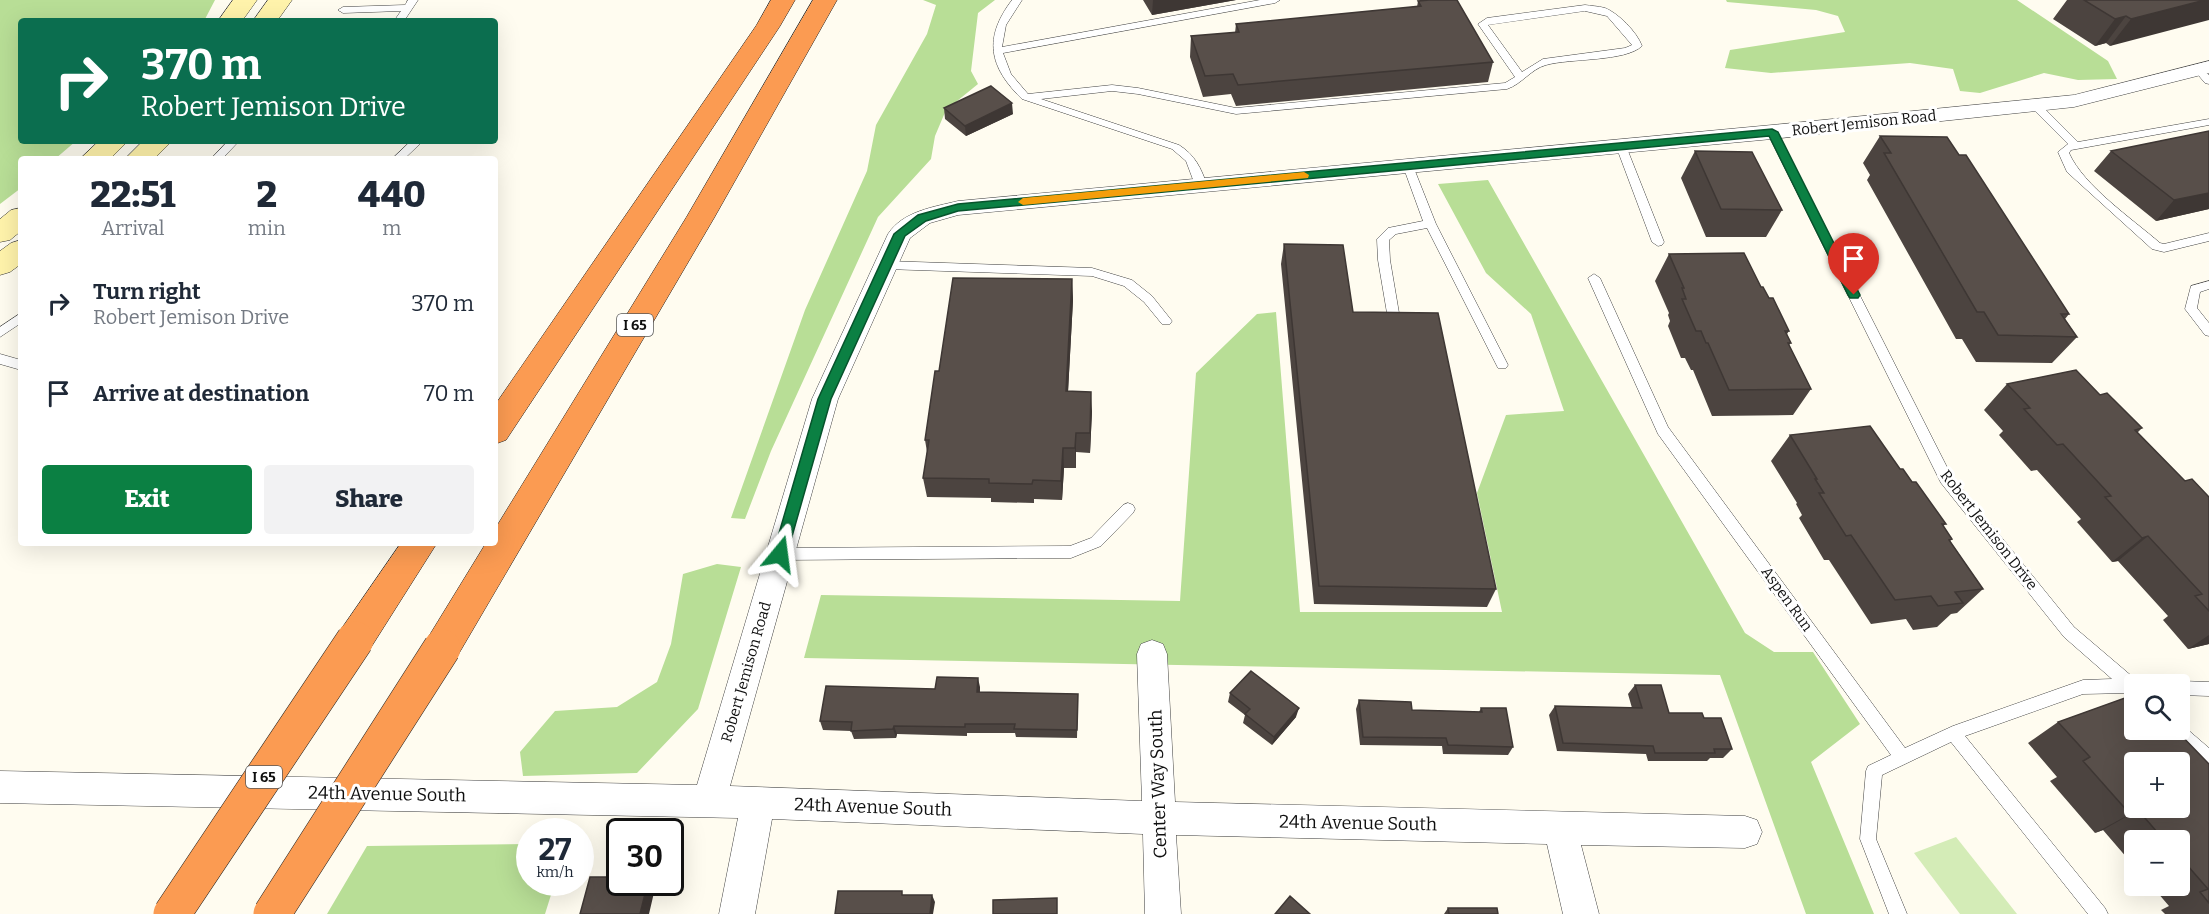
<!DOCTYPE html>
<html lang="en">
<head>
<meta charset="utf-8">
<style>
  :root { --surface:#fff; --page:#f2f2f3; --text:#1f2937; --muted:#747a83; --accent:#0b8043 }
  body { margin:0; font-family:Bitter,serif; background:var(--page); color:var(--text); height:100vh; display:flex; flex-direction:column; font-size:22px; white-space:nowrap }
  * { box-sizing:border-box; margin:0 }
  p { font-size:20px; color:var(--muted) }
  .icon { flex:none; width:33px; height:33px; fill:none; stroke:currentColor; stroke-width:2; stroke-linecap:round; stroke-linejoin:round }
  .map { position:relative; flex:1; overflow:hidden }
  .panel { position:absolute; left:18px; top:156px; width:480px; height:390px; display:flex; flex-direction:column; background:var(--surface); border-radius:6px; box-shadow:0 6px 24px #0002 }
  .panel>* { flex:none }
  .guide { position:absolute; left:18px; top:18px; width:480px; height:126px; border-radius:6px; box-shadow:0 6px 24px #0002; background:#0b6e4f; color:#fff; overflow:hidden }
  .buttons { position:absolute; left:2124px; top:674px; display:grid; gap:12px }
  .buttons a { display:grid; place-items:center; width:66px; height:66px; border-radius:6px; background:var(--surface); box-shadow:0 6px 24px #0002; font-size:30px }
  .speed { position:absolute; left:516px; top:818px; display:flex; gap:12px; font-size:30px; font-weight:700; text-align:center }
  .speed>* { display:grid; place-content:center; width:78px; height:78px; border-radius:50%; background:var(--surface); box-shadow:0 6px 24px #0002; line-height:1 }
  .speed small { font-size:15px; font-weight:400 }
  .speed .limit { border:3px solid #111; border-radius:9px; background:#fff; color:#111 }
  .pin { position:absolute; display:grid; place-items:center; width:51px; height:51px; color:#fff; margin:-62px -26px; border-radius:50% 50% 50% 0; rotate:-45deg; box-shadow:0 0 6px #0007 }
  .pin .icon { rotate:45deg }
  .me { position:absolute; width:66px; margin:-33px; rotate:16deg; stroke-linejoin:round; filter:drop-shadow(0 0 4px #0008) }
  .turn { display:flex; align-items:center; gap:21px; height:126px; padding:0 24px; font-size:27px }
  .turn .icon { width:78px; height:78px; stroke-width:2.5 }
  .turn b { display:block; font-size:42px; line-height:51px }
  .eta { display:flex; justify-content:space-evenly; align-items:center; height:102px; text-align:center }
  .eta b { font-size:36px; font-weight:800; line-height:42px }
  .cta { display:flex; gap:12px; margin-top:auto; padding:12px 24px }
  .cta a { flex:1; height:69px; border-radius:6px; background:var(--accent); color:#fff; font-size:24px; font-weight:800; line-height:69px; text-align:center }
  .cta a+a { background:var(--page); color:var(--text) }
  ul { padding:0; list-style:none }
  li { display:flex; align-items:center; gap:18px; height:90px; padding:0 24px }
  li div { flex:1 }
  li b { display:block; font-size:22px }
  li em { font-style:normal }
  .map>svg:first-child { display:block }
</style>
</head>
<body>
<div class="map">
<svg width="2209" height="914" viewBox="0 0 2209 914">
  <rect width="100%" height="100%" fill="#fffcf0"/>
  <path fill="#d4ecb7" d="M1956 837 2017 914H1960L1914 853Z"/>
  <path fill="#b8de96" d="M0 0H215L204 21H21V141H76L55 159H21V188L0 204Z
    M923 0H995L978 13 971 71 978 84 946 110 935 136 931 159 878 217 771 451 745 519 731 518 805 310 867 171 876 125 927 34 936 5Z
    M1726 0H2017L2108 61 2117 79 2078 80 2044 73 1980 93 1960 91 1953 69 1910 63 1771 73 1725 68 1730 50 1845 32 1838 16 1816 10 1727 2Z
    M1488 180 1745 633 1774 652H1813L1860 724 1811 762 1874 914H1806L1720 675 804 658 821 595 1180 601 1196 373 1257 314 1276 312 1300 612H1502L1477 493 1506 415 1564 411 1531 314 1486 273 1438 184Z
    M717 564 741 567 698 709 637 773 523 776 520 752 555 711 617 707 657 682 671 644 683 574Z
    M529 844 530 882H555L545 914H327L367 846Z"/>
  <g fill="none" stroke-linecap="round" stroke-linejoin="round">
    <g stroke="#424242" stroke-width="1">
      <path id="service" d="M408 0H418L404 21H394L401 11 343 13 338 10 343 7 405 5Z
        M1012 0H1022L1006 25 1002 47 1260 0H1280L1275 3 1003 53 1011 74 1028 94 1112 85 1138 88 1236 108 1505 83 1515 77 1478 24 1487 18 1585 5C1591 6 1598 6 1605 8 1618 13 1637 32 1642 46 1625 62 1571 58 1546 65 1531 69 1522 84 1507 89L1236 114 1138 94 1112 91 1041 99 1179 145C1195 155 1201 168 1207 185L1201 189 1195 185 1186 161 1172 149 1022 99C989 67 983 38 1012 0ZM1585 11 1607 16 1632 45 1625 48 1543 59 1522 72 1488 25Z
        M2199 67 2209 75V84L2205 83 2194 70Z
        M2035 102 2039 103 2078 142 2209 119V125L2071 150 2069 153C2084 186 2131 218 2160 243L2164 244 2209 233V241L2164 252 2152 249 2067 172 2058 152 2068 144 2031 107 2030 105Z
        M1772 129 1777 132 1951 475 2074 627 2141 684H2134V696L2128 693 2083 694 1965 736 2105 908 2108 914H2088L1951 742 1882 775 1876 839 1907 914H1889L1860 839 1866 771 1868 766 1891 755 1658 434 1588 278 1594 274 1600 278 1668 427 1905 748 1953 726 2083 680 2112 679 2064 637 1941 483 1767 132Z
        M228 141H239L222 159H211Z
        M411 141H423L404 159H392Z
        M1621 143 1626 146 1664 242 1662 245 1658 246 1652 242 1616 146Z
        M1408 163 1413 166 1436 224 1508 365 1506 368H1498L1427 228 1396 234 1389 240 1390 260 1399 313 1393 317 1387 313 1378 260 1377 239 1388 228 1423 221 1403 166Z
        M886 261 1092 268 1132 280 1152 296 1172 321 1170 324H1162L1144 302 1124 286 1092 276 886 269 880 265Z
        M2209 281V289L2200 292 2197 308 2209 323V336L2205 335 2185 309 2191 286Z
        M21 313V323L0 337V327Z
        M0 354 21 360V370L0 364Z
        M1128 503 1133 505 1135 509 1133 513 1101 546 1071 558 780 560 775 558 773 554 775 550 780 548 1070 546 1091 538 1123 505Z
        M2180 681 2209 682V696L2180 695V684H2174Z
        M2180 723 2209 748V767L2203 764 2171 734 2169 729H2180Z"/>
    </g>
    <g stroke="#424242" stroke-width="1">
      <path id="minor" d="M2209 61V73L2074 107 1772 139 958 215 930 223 910 238 838 399 730 786 1142 801 1137 654 1141 644 1152 640 1163 644 1167 654 1175 802 1745 816 1757 820 1762 832 1757 844 1745 848 1581 845 1599 914H1563L1547 844 1176 835 1181 914H1145L1143 834 772 819 755 914H719L738 818 0 803V771L697 785 812 399 888 234C903 211 934 207 958 201L1772 125 2074 95Z"/>
    </g>
    <g stroke="#313131" stroke-width="1">
      <path id="secondary" d="M233 0H257L242 21H218Z
        M268 0H292L277 21H253Z
        M99 141H128L110 159H80Z
        M143 141H172L154 159H125Z
        M21 208V231L10 240 0 242V219L11 210Z
        M21 240V264L10 272 0 275V251L11 243Z"/>
    </g>
    <g stroke="#202020" stroke-width="1">
      <path id="motorway" d="M771 0H795L780 26 506 440 495 444V405L756 26Z
        M813 0H837L714 218 455 660 442 664 429 660 423 648 429 636 486 543H495V529L686 218Z
        M401 543H437L368 652 355 656 342 652 337 640 342 628Z"/>
    </g>
    <use href="#service" fill="#fff" fill-rule="evenodd"/>
    <use href="#minor" fill="#fff" fill-rule="evenodd"/>
    <use href="#secondary" fill="#fff3ab" fill-rule="evenodd"/>
    <use href="#motorway" fill="#fb9b52" fill-rule="evenodd"/>
    <g stroke="#202020" stroke-width="38" stroke-linecap="butt">
      <path id="motorway-bridge" d="M172 914 355 640
        M272 914 442 648"/>
    </g>
    <use href="#motorway-bridge" stroke="#fb9b52" stroke-width="37"/>
  </g>
  <path fill="#4c4440" d="M1143 0H1236L1152 15Z
    M2067 0H2209L2110 46 2106 43 2095 46 2053 19Z
    M1418 1 1493 62 1488 82 1236 106 1231 94 1203 97 1190 57 1191 36 1235 33 1236 24 1417 7Z
    M944 108 1013 114 966 136 945 119Z
    M2209 131V209L2156 221 2094 171 2111 151Z
    M1880 136 1959 155 2069 314 2065 319 2077 337 2052 363 1976 362 1962 339H1956L1867 180 1870 175 1863 163Z
    M1695 151 1782 210 1766 237H1706L1681 178Z
    M1284 244 1353 312 1496 589 1487 607 1314 604 1281 264Z
    M1669 254 1761 287 1769 298 1789 331 1787 334 1791 343 1789 345 1811 389 1793 415 1712 416 1693 370H1691L1685 358H1681L1668 326 1670 321 1668 315 1669 313 1655 281Z
    M1072 279 1073 300 1068 391 1092 411 1090 453 1076 452V468H1064L1062 500 1034 499V503L991 502V498L927 497 923 478 927 452 925 440Z
    M2007 384 2100 395 2142 428 2137 433 2185 481 2209 497V644L2188 649 2163 620 2168 616 2118 561 2112 562 2077 522 2081 519 2037 470 2031 471 1999 435 2003 431 1984 410Z
    M1790 435 1900 469 1912 482 1946 524 1943 526 1952 539 1950 541 1983 589 1957 613 1951 614 1937 627 1913 630 1906 619 1871 624 1829 560H1824L1799 518 1802 515 1796 504 1797 503 1771 461Z
    M1635 685 1669 713 1704 718 1732 749 1723 758H1710L1707 761H1648L1646 754 1557 751 1549 715 1555 706 1632 708 1628 694Z
    M980 687V692L1078 694 1077 738 1016 737 1015 733H967V736L897 734 896 738 854 739 851 731 823 730 820 721 935 689Z
    M1230 693 1296 717 1272 745 1243 723 1245 715 1228 702Z
    M1359 700 1412 710 1479 712 1481 708 1513 747 1508 755 1443 754 1442 746 1360 745 1356 709Z
    M2058 722 2134 729 2209 764V914H2165L2161 910 2169 906 2151 885H2180V840H2134V866L2103 830 2095 833 2050 781 2057 777 2028 743Z
    M1448 908 1498 914H1444Z"/>
  <path fill="#3e3734" d="M1153 0H1236L1152 15Z
    M2205 0H2209V20L2110 46 2131 19Z
    M2126 16 2106 43 2095 46 2115 19Z
    M1012 103 1013 114 966 136 965 126Z
    M2209 193V209L2156 221 2174 200Z
    M1072 279 1073 300 1067 411 1066 391Z
    M1091 392 1092 411 1090 453V433Z
    M1076 433V468L1075 448Z
    M1063 448 1064 468 1062 500 1061 481Z
    M2148 536 2118 561 2112 562 2142 538Z
    M2209 635V644L2188 649Z
    M978 678 980 687 979 701 977 692Z
    M1299 708 1296 717 1272 745 1274 737Z
    M894 726 897 734 896 738 893 729Z
    M2138 810 2103 830 2095 833 2130 814Z
    M648 882H653L656 884 649 914H640Z
    M932 895 935 902 933 914H930Z"/>
  <path fill="#584f4a" stroke="#3e3734" stroke-width="1.5" fill-rule="evenodd" d="M1430 0H1457L1493 62 1238 85 1233 74 1205 76 1191 36 1239 32 1236 24 1421 6 1418 1Z
    M2084 0H2205L2131 19 2126 16 2115 19Z
    M991 86 1012 103 965 126 944 108Z
    M2209 131V193L2174 200 2111 151Z
    M1880 136 1947 137 1959 155H1966L2069 314H2061L2077 337 1998 335 1984 312H1977L1884 153H1891Z
    M1695 151 1752 152 1782 210 1721 209Z
    M1284 244 1343 245 1353 312 1438 313 1496 589 1319 586Z
    M1744 253 1761 287H1763L1769 298H1773L1789 331H1785L1791 343H1788L1811 389 1729 390 1708 343H1706L1701 331H1696L1682 299H1686L1682 288H1684L1669 254Z
    M953 278 1072 279 1066 391 1091 392 1090 433H1076L1075 448H1063L1061 481 1033 480 1032 484 989 483V479L923 478 929 440H925L935 371H939Z
    M2076 370 2100 395 2107 393 2142 428 2135 430 2185 481 2192 479 2209 497V611L2195 596 2202 594 2148 536 2142 538 2105 497 2111 496 2063 444 2057 445 2024 409 2030 408 2007 384Z
    M1870 426 1900 469H1903L1912 482H1916L1946 524H1942L1952 539 1949 540 1983 589 1955 592 1963 603 1938 606 1931 596 1895 600 1851 535 1846 536 1819 493H1824L1815 479H1817L1790 435Z
    M1251 671 1299 708 1274 737 1245 714 1250 709 1230 693Z
    M937 677 978 678 977 692 1078 694 1077 730 1014 729 1015 724H965V727L894 726 893 729 851 731 852 722 820 721 826 686 935 689Z
    M1635 685H1661L1669 713H1702L1704 718H1721L1732 749H1714L1715 753H1655L1653 746 1563 743 1555 706 1642 708Z
    M2133 695 2134 696V729H2175L2209 764V903L2200 892 2208 889 2180 857V840H2164L2138 810 2130 814 2083 761 2090 757 2058 722ZM2134 762H2180V807H2134Z
    M1359 700 1411 702 1412 710 1482 712 1481 708H1506L1513 747 1448 745 1446 738 1363 737Z
    M590 877H620V882H648L640 914H580Z
    M838 891H902V895H932L930 914H835Z
    M1290 896 1310 914H1275Z
    M1057 898V914H993V900Z
    M1448 908H1497L1498 914H1449Z"/>
  <path fill="#0b8043" stroke="#07532c" stroke-width="1.5" d="M1772 129 1778 132 1860 295 1858 298H1850L1848 295 1769 136 958 211 926 221 905 236 831 399 787 554 785 558H775L773 554 818 399 894 234 918 215 958 204Z"/>
  <path fill="#f59e0b" d="M1304 172 1309 175 1308 178 1023 205 1018 202 1023 198Z"/>
  <g text-anchor="middle" stroke-width="6" stroke-linejoin="round" paint-order="stroke">
    <g fill="#fff" stroke="#575757" stroke-width="1.5">
      <rect x="617" y="314" width="36" height="22" rx="4.5"/>
      <rect x="246" y="766" width="36" height="22" rx="4.5"/>
    </g>
    <g font-size="14" font-weight="bold" fill="#0f0f0f">
      <text x="635" y="330">I 65</text>
      <text x="264" y="782">I 65</text>
    </g>
    <g font-size="15" fill="#0f0f0f" stroke="#fff">
      <text transform="translate(1864 123) rotate(-6)" y="5">Robert Jemison Road</text>
      <text transform="translate(1989 530) rotate(52)" y="5">Robert Jemison Drive</text>
      <text transform="translate(1787 599) rotate(54)" y="5">Aspen Run</text>
      <text transform="translate(746 672) rotate(-74)" y="5">Robert Jemison Road</text>
    </g>
    <g font-size="18" fill="#0f0f0f" stroke="#fff">
      <text transform="translate(1158 784) rotate(-92)" y="6">Center Way South</text>
      <text transform="translate(387 794) rotate(1)" y="6">24th Avenue South</text>
      <text transform="translate(873 807) rotate(2)" y="6">24th Avenue South</text>
      <text transform="translate(1358 823) rotate(1)" y="6">24th Avenue South</text>
    </g>
  </g>
</svg>
<div class="buttons">
<a><svg class="icon" aria-label="search" viewBox="0 0 24 24"><circle cx="10" cy="10" r="6"/><path d="M15 15l6 6"/></svg></a>
<a>+</a>
<a>−</a>
</div>
<div class="speed"><div>27<small>km/h</small></div><div class="limit">30</div></div>
<div class="pin" style="left:1854px;top:295px;background:#d93025"><svg class="icon" aria-label="arrive" viewBox="0 0 24 24"><path d="M6 21V4h12l-3 4 3 4H6"/></svg></div>
<svg class="me" style="left:780px;top:554px" viewBox="-20 -20 40 40"><path d="M0-17L14 15 0 8-14 15z" fill="#0b8043" stroke="#fff" stroke-width="4"/></svg>
<div class="guide">
<div class="turn"><svg class="icon" aria-label="right" viewBox="0 0 24 24"><path d="M7 20v-9h11M14 6l5 5-5 5"/></svg><div><b>370 m</b>Robert Jemison Drive</div></div>
</div>
<section class="panel">
<div class="eta">
<div><b>22:51</b><p>Arrival</p></div>
<div><b>2</b><p>min</p></div>
<div><b>440</b><p>m</p></div>
</div>
<ul>
<li><svg class="icon" aria-label="right" viewBox="0 0 24 24"><path d="M7 20v-9h11M14 6l5 5-5 5"/></svg><div><b>Turn right</b><p>Robert Jemison Drive</p></div><em>370 m</em></li>
<li><svg class="icon" aria-label="arrive" viewBox="0 0 24 24"><path d="M6 21V4h12l-3 4 3 4H6"/></svg><div><b>Arrive at destination</b></div><em>70 m</em></li>
</ul>
<div class="cta"><a>Exit</a><a>Share</a></div>
</section>
</div>
</body>
</html>
